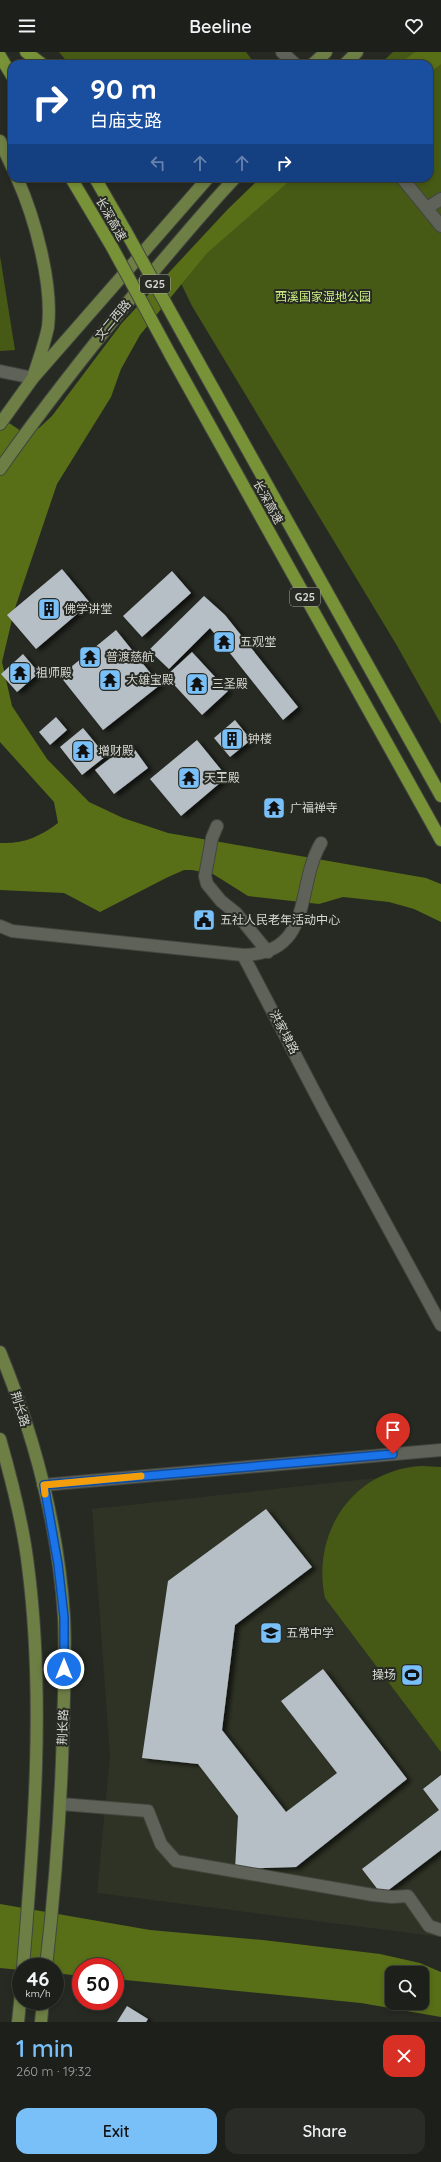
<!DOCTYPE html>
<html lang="en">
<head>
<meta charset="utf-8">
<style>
  :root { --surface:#1d201a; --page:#2a2d27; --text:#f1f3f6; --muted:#a0a3a2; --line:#3b3e39; --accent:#79bff8 }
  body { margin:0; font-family:Quicksand,"Noto Sans SC",sans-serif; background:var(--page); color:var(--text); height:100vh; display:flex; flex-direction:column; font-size:15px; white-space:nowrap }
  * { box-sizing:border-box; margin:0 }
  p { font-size:13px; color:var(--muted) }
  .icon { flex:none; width:22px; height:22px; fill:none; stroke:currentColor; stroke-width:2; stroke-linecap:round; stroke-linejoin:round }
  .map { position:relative; height:1970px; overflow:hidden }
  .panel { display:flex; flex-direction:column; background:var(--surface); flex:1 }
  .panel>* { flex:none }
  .hud { position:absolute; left:8px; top:8px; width:425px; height:122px; border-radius:12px; box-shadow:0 2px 6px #0003,0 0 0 1px var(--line); background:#1a4fa0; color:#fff; overflow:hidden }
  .controls { position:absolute; left:385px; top:1914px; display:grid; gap:8px }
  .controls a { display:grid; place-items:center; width:44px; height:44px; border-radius:8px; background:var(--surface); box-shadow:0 2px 6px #0003,0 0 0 1px var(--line); font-size:20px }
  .speed { position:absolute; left:12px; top:1906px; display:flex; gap:8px; font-size:20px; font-weight:700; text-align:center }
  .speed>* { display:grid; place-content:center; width:52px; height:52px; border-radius:50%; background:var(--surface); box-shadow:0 2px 6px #0003,0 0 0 1px var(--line); line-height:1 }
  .speed small { font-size:10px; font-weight:400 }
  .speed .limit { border:6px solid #d22; background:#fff; color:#111 }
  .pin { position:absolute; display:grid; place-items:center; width:34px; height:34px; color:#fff; margin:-41px -17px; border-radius:50% 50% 50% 0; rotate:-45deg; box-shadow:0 0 4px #0007 }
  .pin .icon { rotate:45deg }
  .me { position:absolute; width:44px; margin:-22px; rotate:0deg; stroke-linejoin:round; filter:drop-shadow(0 0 3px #0008) }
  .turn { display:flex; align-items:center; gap:14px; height:84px; padding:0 16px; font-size:18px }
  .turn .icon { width:52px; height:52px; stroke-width:2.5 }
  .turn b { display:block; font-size:28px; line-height:34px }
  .lanes { display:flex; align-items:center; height:38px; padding:0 16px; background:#0003; justify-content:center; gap:20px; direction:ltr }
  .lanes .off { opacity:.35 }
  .round { display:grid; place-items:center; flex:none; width:42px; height:42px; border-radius:12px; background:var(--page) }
  .summary { display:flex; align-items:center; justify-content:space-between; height:68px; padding:0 16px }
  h1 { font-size:24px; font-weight:600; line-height:30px; color:var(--accent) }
  .button { display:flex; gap:8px; margin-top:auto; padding:8px 16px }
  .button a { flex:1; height:46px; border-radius:12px; background:var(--accent); color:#111; font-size:16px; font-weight:600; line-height:46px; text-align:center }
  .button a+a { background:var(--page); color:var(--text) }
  header { display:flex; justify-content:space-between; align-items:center; height:52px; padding:0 16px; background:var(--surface); font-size:18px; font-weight:600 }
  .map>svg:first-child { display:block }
</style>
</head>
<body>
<header><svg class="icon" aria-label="menu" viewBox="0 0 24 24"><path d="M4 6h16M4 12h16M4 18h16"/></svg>Beeline<svg class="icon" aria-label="heart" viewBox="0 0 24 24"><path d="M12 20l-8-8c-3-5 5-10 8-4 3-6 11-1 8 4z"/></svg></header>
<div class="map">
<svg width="441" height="1970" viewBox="0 0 441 1970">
  <defs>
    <filter id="shadow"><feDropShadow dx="4.5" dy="2.5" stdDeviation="2" flood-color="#0009"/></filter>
  </defs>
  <rect width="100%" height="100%" fill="#272a23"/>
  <path fill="#2e3325" d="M441 1419V1885L97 1841 110 1704 92 1457Z"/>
  <path fill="#475a15" d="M59 0H246L255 12H69Z
    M393 0H441V672L396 592 192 254 178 225 270 126H429V12H380Z
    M0 204 15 298 0 299Z
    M422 1414 441 1415V1700L325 1546C311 1480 354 1417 422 1414Z"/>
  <path fill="#586f18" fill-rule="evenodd" d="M415 0H441V12L429 21V12H399Z
    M260 126H293L207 201 140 283 121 317 111 345 57 432 14 559 2 610 12 654 47 707 89 750 123 766 168 781 426 826 441 832V870L414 857 389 850 343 845 319 852 248 844 213 822 192 818H184L166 826 100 860 64 841 0 838V791C24 792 39 785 58 771L54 750 0 690V365L21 379 39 376 52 364 122 271 228 157Z
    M0 1852 150 1878 263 1888 380 1902 420 1911 441 1920V1965L361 1951 115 1927V1915H81V1924L55 1921V1915H21V1918L0 1916ZM392 1921H422V1951H392Z"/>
  <path fill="#b6bfc6" filter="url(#shadow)" d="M62 517 90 551 36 597 7 563Z
    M172 519 191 541 142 585 123 564Z
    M204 544 225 563 298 655 283 668 210 576 169 617 149 598Z
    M116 578 160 633 103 678 60 624Z
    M192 600 228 639 202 663 166 624Z
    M23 602 39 621 17 640 1 622Z
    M56 665 67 678 50 693 39 680Z
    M235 668 251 688 230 705 214 686Z
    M83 676 106 704 82 723 60 695Z
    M197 688 227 725 181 764 150 727Z
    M130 691 148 716 114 742 95 718Z
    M266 1457 312 1515 235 1573 222 1678 286 1760 337 1721 281 1649 323 1617 407 1727 296 1815 235 1817 238 1764 198 1712 142 1706 168 1529Z
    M441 1723V1798L382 1843 362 1817 439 1758 423 1737Z
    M127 1954 148 1967 146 1970H117Z"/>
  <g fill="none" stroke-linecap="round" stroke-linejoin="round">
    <g stroke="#43463f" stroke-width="14">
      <path id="minor" d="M282 0 295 12
        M402 126 441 174
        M427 156 441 147
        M0 319 33 326
        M217 774 212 786 205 824 207 832 221 849 236 861 268 900
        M0 874 12 879 243 903C315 901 295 835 321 791
        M243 903 324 1058 441 1273
        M43 1433 441 1398
        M61 1752 148 1759 161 1792 176 1809 373 1843 392 1845 408 1844 429 1874 441 1878"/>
    </g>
    <g stroke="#43463f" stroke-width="14">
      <path id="major" d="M313 12 326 0
        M345 12 357 0
        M0 89 12 115
        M17 126C35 166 53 232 48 275 45 290 39 307 34 322
        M0 372 33 326 208 126
        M0 417C44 354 92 294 141 234 172 198 202 161 235 126
        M0 1300C34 1383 58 1474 64 1564 66 1602 64 1640 63 1677 61 1757 55 1836 46 1915
        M0 1387C12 1429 23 1471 28 1514 45 1645 34 1783 23 1915
        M18 1970 21 1941
        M41 1970 43 1949"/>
    </g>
    <g stroke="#43463f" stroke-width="14">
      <path id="highway" d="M26 0 42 12
        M0 4 12 24
        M71 126 112 195
        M95 126 125 178
        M185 286 441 744
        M170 302 441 788"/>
    </g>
    <use href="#minor" stroke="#5f6259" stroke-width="12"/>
    <use href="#major" stroke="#6e7f45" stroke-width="12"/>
    <use href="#highway" stroke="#789337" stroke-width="12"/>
    <g stroke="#43463f" stroke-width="14" stroke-linecap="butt">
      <path id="highway-bridge" d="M125 178 185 286
        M112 195 170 302"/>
    </g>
    <use href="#highway-bridge" stroke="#789337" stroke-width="12"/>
  </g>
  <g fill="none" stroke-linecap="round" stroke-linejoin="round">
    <g stroke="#114b97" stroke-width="10">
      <path id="route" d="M64 1617V1565L58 1512 44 1433 393 1402"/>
    </g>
    <use href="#route" stroke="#1a73e8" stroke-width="7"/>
    <path stroke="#f59e0b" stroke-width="7" d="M45 1442 44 1433 141 1424"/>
  </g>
  <defs>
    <g id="building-square" transform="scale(1.15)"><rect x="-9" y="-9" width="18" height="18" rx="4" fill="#79bff8" stroke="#272a23"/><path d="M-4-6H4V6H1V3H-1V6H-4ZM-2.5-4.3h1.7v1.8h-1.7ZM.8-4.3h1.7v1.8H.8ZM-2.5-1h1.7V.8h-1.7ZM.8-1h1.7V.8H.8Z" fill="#111"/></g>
    <g id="temple-square" transform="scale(1.15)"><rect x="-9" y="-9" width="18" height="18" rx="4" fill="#79bff8" stroke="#272a23"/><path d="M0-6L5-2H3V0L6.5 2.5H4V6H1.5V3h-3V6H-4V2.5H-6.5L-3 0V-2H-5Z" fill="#111"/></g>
    <g id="civic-square" transform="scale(1.15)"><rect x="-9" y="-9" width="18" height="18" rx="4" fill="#79bff8" stroke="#272a23"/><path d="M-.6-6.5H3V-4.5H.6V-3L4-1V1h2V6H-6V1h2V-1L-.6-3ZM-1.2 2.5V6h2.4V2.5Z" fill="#111"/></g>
    <g id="school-square" transform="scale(1.15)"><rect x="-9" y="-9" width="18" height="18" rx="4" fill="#79bff8" stroke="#272a23"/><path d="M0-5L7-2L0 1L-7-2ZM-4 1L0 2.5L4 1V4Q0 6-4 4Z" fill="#111"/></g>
    <g id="stadium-square" transform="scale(1.15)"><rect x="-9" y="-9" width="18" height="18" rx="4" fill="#79bff8" stroke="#272a23"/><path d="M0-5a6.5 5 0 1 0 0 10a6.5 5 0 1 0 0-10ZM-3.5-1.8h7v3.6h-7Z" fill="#111"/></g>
  </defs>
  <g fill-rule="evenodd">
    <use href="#building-square" x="49" y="557"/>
    <use href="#temple-square" x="224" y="590"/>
    <use href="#temple-square" x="90" y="605"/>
    <use href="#temple-square" x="20" y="621"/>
    <use href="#temple-square" x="110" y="628"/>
    <use href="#temple-square" x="197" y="632"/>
    <use href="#building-square" x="232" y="687"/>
    <use href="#temple-square" x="83" y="699"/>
    <use href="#temple-square" x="189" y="726"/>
    <use href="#temple-square" x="274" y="756"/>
    <use href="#civic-square" x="204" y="868"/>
    <use href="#school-square" x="271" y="1581"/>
    <use href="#stadium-square" x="412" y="1623"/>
  </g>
  <g text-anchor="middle" stroke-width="4" stroke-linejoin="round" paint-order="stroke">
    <g fill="#272a23" stroke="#a2a39e" stroke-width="1">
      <rect x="140" y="223" width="30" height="18" rx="3"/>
      <rect x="290" y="536" width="30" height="18" rx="3"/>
    </g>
    <g font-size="11" font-weight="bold" fill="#d6d7d2">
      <text x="155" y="236">G25</text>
      <text x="305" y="549">G25</text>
    </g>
    <g font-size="12" fill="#d6d7d2" stroke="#272a23">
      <text transform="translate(111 167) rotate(60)" y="4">长深高速</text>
      <text transform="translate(113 268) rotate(-50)" y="4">文二西路</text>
      <text transform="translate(268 450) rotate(61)" y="4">长深高速</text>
      <text transform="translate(284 980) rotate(62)" y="4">洪家埭路</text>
      <text transform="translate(20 1357) rotate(73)" y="4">荆长路</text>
      <text transform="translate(63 1675) rotate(-88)" y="4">荆长路</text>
    </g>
    <g font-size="12" fill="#cdf182" stroke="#272a23">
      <text x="323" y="249">西溪国家湿地公园</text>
    </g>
    <g font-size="12" fill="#d6d7d2" stroke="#272a23" text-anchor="start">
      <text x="64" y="561">佛学讲堂</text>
      <text x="240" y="594">五观堂</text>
      <text x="106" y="609">普渡慈航</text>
      <text x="36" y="625">祖师殿</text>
      <text x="126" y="632">大雄宝殿</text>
      <text x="212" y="636">三圣殿</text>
      <text x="248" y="691">钟楼</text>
      <text x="98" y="703">增财殿</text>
      <text x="204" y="730">天王殿</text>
      <text x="290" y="760">广福禅寺</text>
      <text x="220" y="872">五社人民老年活动中心</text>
      <text x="286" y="1585">五常中学</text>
      <text x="396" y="1627" text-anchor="end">操场</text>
    </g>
  </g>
</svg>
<div class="controls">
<a><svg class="icon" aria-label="search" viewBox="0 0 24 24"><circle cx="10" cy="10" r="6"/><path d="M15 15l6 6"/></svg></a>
</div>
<div class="speed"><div>46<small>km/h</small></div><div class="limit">50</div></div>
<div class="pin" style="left:393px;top:1402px;background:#d93025"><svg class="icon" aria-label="arrive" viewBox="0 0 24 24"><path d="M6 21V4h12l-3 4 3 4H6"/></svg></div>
<svg class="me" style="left:64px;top:1617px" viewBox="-20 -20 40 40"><circle r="17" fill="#1a73e8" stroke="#fff" stroke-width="3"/><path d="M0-11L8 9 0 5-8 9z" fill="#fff"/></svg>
<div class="hud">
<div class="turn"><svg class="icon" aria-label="right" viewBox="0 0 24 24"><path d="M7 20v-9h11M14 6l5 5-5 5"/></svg><div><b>90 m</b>白庙支路</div></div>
<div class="lanes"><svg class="icon off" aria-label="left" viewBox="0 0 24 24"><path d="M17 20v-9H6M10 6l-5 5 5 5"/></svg><svg class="icon off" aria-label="ahead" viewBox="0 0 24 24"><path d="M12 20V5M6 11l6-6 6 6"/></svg><svg class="icon off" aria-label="ahead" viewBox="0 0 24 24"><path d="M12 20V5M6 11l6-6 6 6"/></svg><svg class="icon" aria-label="right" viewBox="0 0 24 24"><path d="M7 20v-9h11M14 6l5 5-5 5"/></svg></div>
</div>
</div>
<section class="panel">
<div class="summary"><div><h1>1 min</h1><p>260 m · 19:32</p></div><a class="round" style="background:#d93025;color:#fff"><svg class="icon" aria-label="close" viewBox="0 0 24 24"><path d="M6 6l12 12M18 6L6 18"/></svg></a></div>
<div class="button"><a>Exit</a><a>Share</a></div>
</section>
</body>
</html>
